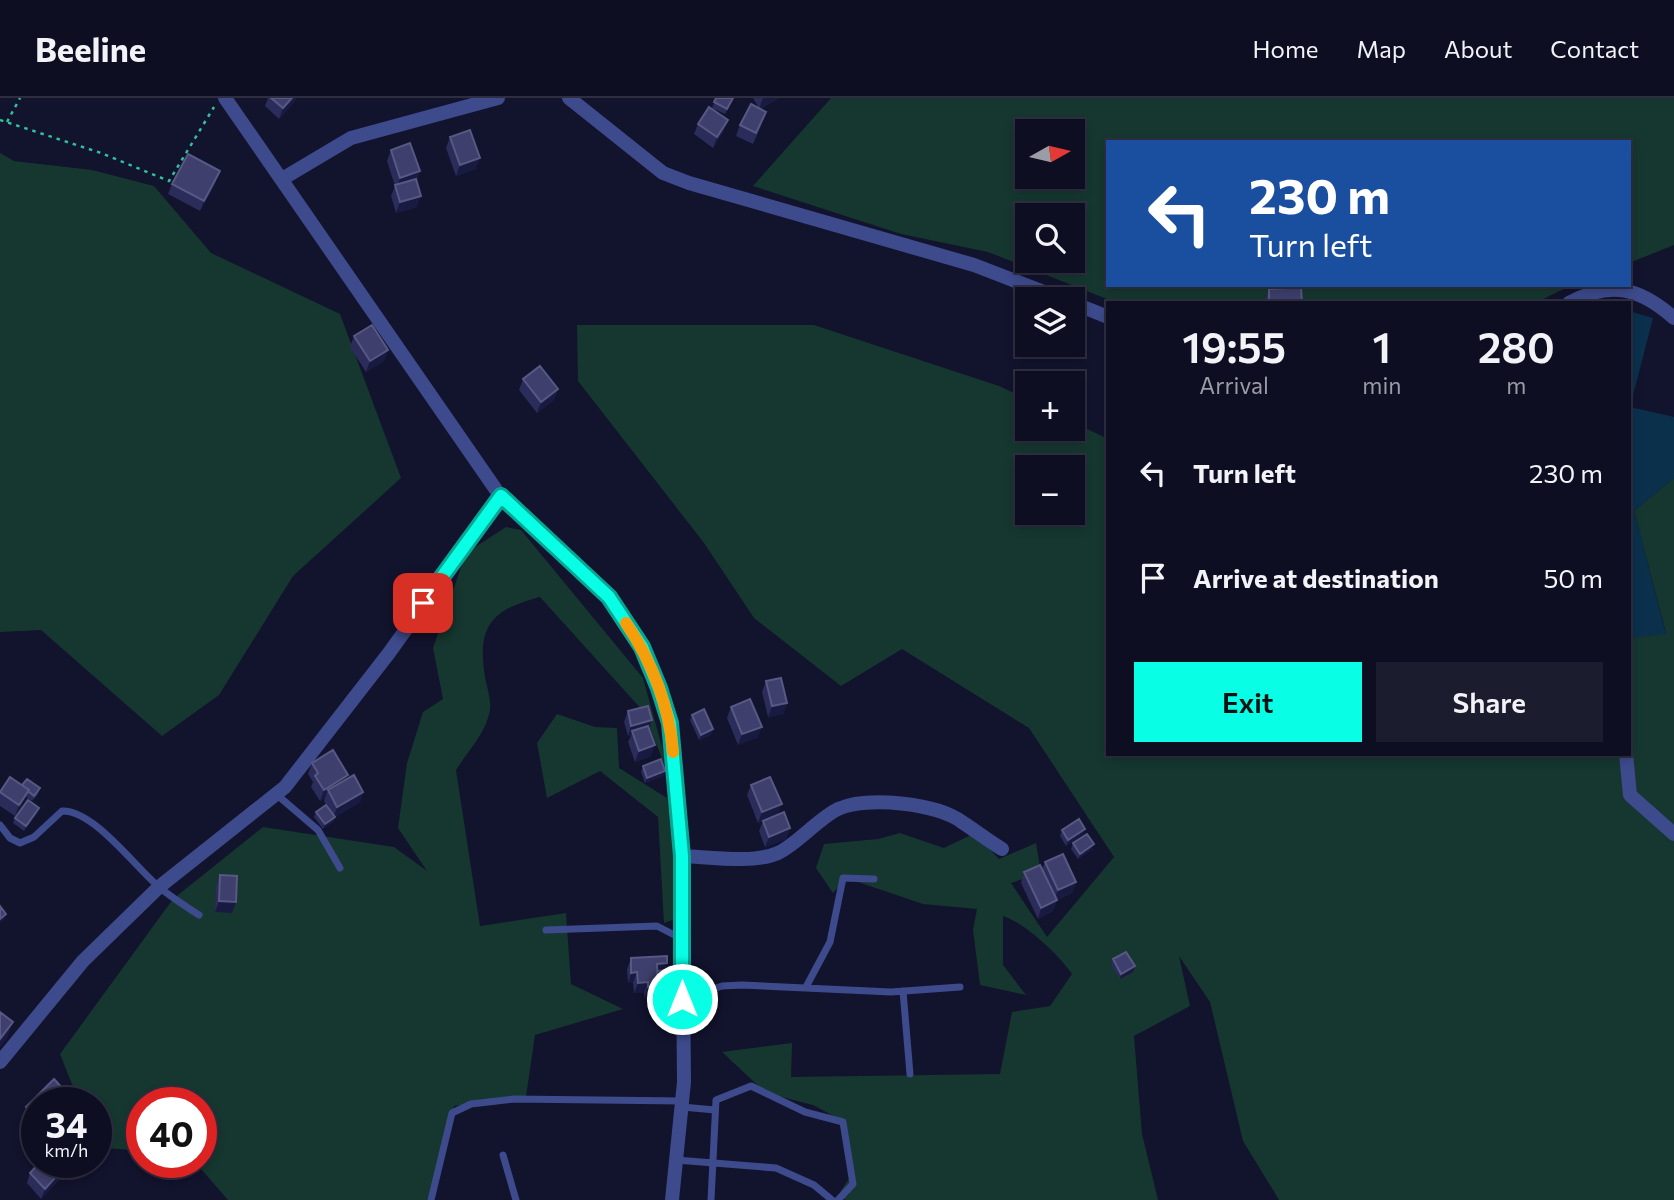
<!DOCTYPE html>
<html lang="en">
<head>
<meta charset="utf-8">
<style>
  :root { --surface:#0e0e22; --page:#1c1c2f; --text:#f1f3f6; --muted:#9b9ca5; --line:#2e2e40; --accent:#09ffe5 }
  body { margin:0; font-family:Commissioner,sans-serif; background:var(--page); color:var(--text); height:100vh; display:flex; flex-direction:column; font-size:26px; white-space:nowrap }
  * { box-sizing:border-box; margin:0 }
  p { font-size:23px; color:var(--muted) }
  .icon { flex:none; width:38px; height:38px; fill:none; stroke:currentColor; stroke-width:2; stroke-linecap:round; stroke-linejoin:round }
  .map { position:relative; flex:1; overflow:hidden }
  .sheet { position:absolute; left:1106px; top:203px; width:525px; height:455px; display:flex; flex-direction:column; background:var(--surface); border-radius:0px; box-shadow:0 4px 10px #0003,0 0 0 2px var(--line) }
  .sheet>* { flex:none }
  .hud { position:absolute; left:1106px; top:42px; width:525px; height:147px; border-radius:0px; box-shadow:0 4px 10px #0003,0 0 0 2px var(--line); background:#1a4fa0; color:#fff; overflow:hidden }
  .needle { width:46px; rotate:82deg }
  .tools { position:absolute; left:1015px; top:21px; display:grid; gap:14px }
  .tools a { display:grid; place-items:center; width:70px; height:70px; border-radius:0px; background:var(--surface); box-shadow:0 4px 10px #0003,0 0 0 2px var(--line); font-size:35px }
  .speed { position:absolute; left:21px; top:989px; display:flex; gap:14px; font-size:35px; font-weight:700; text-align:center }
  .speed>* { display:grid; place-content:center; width:91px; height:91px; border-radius:50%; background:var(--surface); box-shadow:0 4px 10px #0003,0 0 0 2px var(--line); line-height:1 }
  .speed small { font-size:18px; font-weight:400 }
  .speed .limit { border:10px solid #d22; background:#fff; color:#111 }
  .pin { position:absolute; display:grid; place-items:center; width:60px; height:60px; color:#fff; margin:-30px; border-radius:14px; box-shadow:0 4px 10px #0006 }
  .me { position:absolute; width:77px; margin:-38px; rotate:0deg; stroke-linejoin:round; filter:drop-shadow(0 0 5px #0008) }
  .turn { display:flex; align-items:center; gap:24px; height:147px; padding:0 28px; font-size:32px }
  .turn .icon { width:91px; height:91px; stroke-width:2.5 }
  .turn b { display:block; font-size:49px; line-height:60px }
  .eta { display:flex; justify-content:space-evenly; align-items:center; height:119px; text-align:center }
  .eta b { font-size:42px; font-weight:600; line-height:49px }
  .button { display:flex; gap:14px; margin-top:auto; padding:14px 28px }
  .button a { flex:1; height:80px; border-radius:0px; background:var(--accent); color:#111; font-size:28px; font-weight:600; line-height:80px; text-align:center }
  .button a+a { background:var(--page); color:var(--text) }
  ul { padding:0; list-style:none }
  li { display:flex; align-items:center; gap:21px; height:105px; padding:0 28px }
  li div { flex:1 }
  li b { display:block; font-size:26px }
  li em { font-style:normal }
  header { display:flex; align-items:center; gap:42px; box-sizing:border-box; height:98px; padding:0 35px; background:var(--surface); border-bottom:2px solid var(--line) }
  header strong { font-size:33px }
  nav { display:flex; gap:38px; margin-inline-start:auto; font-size:24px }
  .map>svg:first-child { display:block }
</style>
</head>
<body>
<header>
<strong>Beeline</strong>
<nav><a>Home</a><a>Map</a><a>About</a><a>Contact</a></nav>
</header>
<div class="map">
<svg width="1674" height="1102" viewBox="0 0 1674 1102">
  <rect width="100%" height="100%" fill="#12132d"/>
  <path fill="#15372f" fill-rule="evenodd" d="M831 0H1674V147L1629 165V44H1108V187H1572L1535 205H1117L988 154 901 136 753 88ZM1027 33H1073V79H1027ZM1027 117H1073V163H1027Z
    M0 55 14 63 92 72 154 88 211 155 340 216 401 380 293 478 219 597 162 638 41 532 0 534Z
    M577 227H814L999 288 1027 301V331H1073V324L1108 341V656H1629V540L1666 535 1634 413 1674 380V1102H1279L1243 1043 1210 904 1179 858 1190 908 1134 938 1142 1036 1158 1102H845L840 1094 851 1078 839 1021 813 1007 766 995 722 954 792 945 791 979 1000 976 1012 914 1050 908 1072 876C1059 857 1025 825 1003 818V867L1026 897 980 887 973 832 977 811 923 806 846 780 833 795 816 770 824 746 878 741 900 735 944 750 975 735 999 761 1036 745 1041 775 1011 785 1047 839 1114 759 1029 630 902 551 841 588 754 520 704 445 578 283ZM1027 369H1073V415H1027Z
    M506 429 521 432 643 580 672 685 643 613 540 499C491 512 477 528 485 579 487 589 491 601 490 611 487 634 468 653 456 672L480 828 566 815 571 886 623 911 535 937 526 999 454 1008 434 1102H228L195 1064H201V1004H142V1053L96 1049V1004H79L60 956 173 801 263 729 394 749 427 773 398 730 407 665 423 614 443 601 433 550 466 455Z
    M557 616 595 629 617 630 619 670 667 700 676 756 675 821 664 825 658 719 600 673 547 700 537 645Z"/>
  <path fill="#0b304c" d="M1629 213 1653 220 1630 309 1674 319V380L1634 413 1666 536 1629 540Z"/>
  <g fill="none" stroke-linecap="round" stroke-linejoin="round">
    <path stroke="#31c099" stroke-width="2.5" stroke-dasharray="3.5 5" stroke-linecap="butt" d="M0 22 101 55 169 83 214 9
      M7 24 20 0"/>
    <path stroke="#3d4a8c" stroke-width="7" d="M276 696 318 732 340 770
      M0 727 10 740 20 745 34 739 62 713C94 712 135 769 159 789 171 799 185 808 199 817
      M546 832 657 828 682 841
      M806 889 830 844 843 780 874 781
      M903 893 910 976
      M683 901 722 888 742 887 891 894 960 889
      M682 1009 715 1012
      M503 1057 516 1102
      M676 1062 776 1070 814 1087 832 1102
      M431 1102 452 1015 471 1006 514 1001 682 1003
      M711 1102 716 1002 751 988 805 1014 843 1024 853 1086 838 1102"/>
    <path stroke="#3d4a8c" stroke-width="14" d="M569 0 663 75 689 85 974 167 1062 201
      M282 81 351 40 498 0
      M1073 205 1108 219
      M1569 205C1611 182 1640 190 1674 220
      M1626 656 1630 697 1674 736
      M682 758C709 759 753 766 778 755 796 747 819 720 838 711 867 698 936 705 962 724 976 733 987 742 1002 751
      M0 964 83 863 159 789 285 689 389 555 501 399"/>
    <path stroke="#3d4a8c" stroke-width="14" d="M225 0 501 399 609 499 642 549 659 591 670 625 682 758 684 984 672 1102"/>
  </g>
  <path fill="#2b2c5a" d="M268 0H296L295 3 279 21 265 8Z
    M716 0 732 3 725 16 712 10Z
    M753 0H779L760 11 762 25 753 46 736 38 740 27 759 10Z
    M698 26 724 33 713 50 694 36Z
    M450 39 476 71 456 78 446 50Z
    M391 52 420 73 417 82V109L396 115 391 98 395 88 387 63Z
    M216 84 200 113 168 96 172 86Z
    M1269 191 1302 205H1265V202Z
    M354 238 388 252 384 263 366 274 350 249Z
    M523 281 558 291 554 302 537 315 519 292Z
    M766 583 787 605 783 616 768 619 762 594Z
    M731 609 758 639 738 647 727 620Z
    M628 613 652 622 649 629 651 658 635 664 628 644 631 638H628L624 624Z
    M692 617 711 637 699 642 690 622Z
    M312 665 347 681 363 694 360 704 335 719 333 724 323 731 314 719 316 714 326 707 324 703 325 700 320 703 311 689 313 684 308 676Z
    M643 668 665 673 663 678 645 685 641 674Z
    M22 687 40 690 38 696 32 703 26 699 15 718 0 708V694Z
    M751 687 790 730 786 741 765 749 759 733 763 723 758 725 747 697Z
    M37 715 24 733 13 725 15 720Z
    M1085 731 1083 736 1066 748 1060 738 1062 732Z
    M1073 745 1092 751 1078 761 1071 751Z
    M1045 764 1076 784 1072 795 1057 802 1053 813 1038 821 1021 785 1024 774 1042 771Z
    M220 777 232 815 215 814 216 788Z
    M631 860 667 865 665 872 669 895H664L662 900H656V894L654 899 644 900V895H634L633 885H628L627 871Z
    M1113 861 1133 874 1120 881 1111 867Z
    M54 981 65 993 62 1003 63 1004H37V1041L20 1025 26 1009Z
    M30 1075 59 1082 41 1101 27 1085Z"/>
  <path fill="#191a41" d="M292 0H296L295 3 279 21 283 10Z
    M763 0H779L759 11Z
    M728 22 724 33 713 50 717 39Z
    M480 60 476 71 456 78 460 67Z
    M220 73 216 84 200 113 204 103Z
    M420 73 416 84 396 91 400 80Z
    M421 98 417 109 396 115 400 104Z
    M388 252 384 263 366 274 370 263Z
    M558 291 554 302 537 315 541 304Z
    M787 605 783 616 768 619 772 608Z
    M652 622 648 633H632L631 638H628L631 628Z
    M762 629 758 639 738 647 742 636Z
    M713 631 711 637 699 642 701 637Z
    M655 647 651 658 635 664 639 653Z
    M665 673 663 678 645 685 647 680Z
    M348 677 344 688 328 692 325 700 320 703 324 692Z
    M29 692 25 702 15 718 19 707Z
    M363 694 360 704 335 719 333 724 323 731 325 726 333 720 337 709Z
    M782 706 778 717 758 725 762 714Z
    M39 710 37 715 24 733 26 728Z
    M790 730 786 741 765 749 769 739Z
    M1085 731 1083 736 1066 748 1068 742Z
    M1094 746 1092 751 1078 761 1080 756Z
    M1076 784 1072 795 1054 803 1058 792Z
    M1057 802 1053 813 1038 821 1041 810Z
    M219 803 236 804 232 815 215 814Z
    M6 816 4 822 0 825V821Z
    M667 865 663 876H658L657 866Z
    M1135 868 1133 874 1120 881 1121 876Z
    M637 874 633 885H628L631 875Z
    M648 884 644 895H634L638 885Z
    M648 889H658L654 899 644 900Z
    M664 890H671L669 895H664L662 900H656L658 895Z
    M13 924 7 941 0 949V941Z
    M65 993 61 1004 58 1000Z
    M63 1071 59 1082 41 1101 45 1091Z"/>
  <path fill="#3e3f6c" stroke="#575883" stroke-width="2" d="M271 0H292L283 10Z
    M716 0H733L727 11 714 4Z
    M751 6 766 14 756 35 740 27Z
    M709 9 728 22 717 39 698 26Z
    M470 32 480 60 460 67 450 39Z
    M410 45 420 73 400 80 391 52Z
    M188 56 220 73 204 103 172 86Z
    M416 81 421 98 400 104 395 87Z
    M1301 189 1302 205H1269V191Z
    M372 227 388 252 370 263 354 238Z
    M540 268 558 291 541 304 523 281Z
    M781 580 787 605 772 608 766 583Z
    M750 601 762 629 742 636 731 609Z
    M648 608 652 622 631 628 628 613Z
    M704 611 713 631 701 637 692 617Z
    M648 628 655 647 639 653 632 633Z
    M333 652 348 677 324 692 315 678 318 675 312 665Z
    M661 661 665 673 647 680 643 668Z
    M354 677 363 694 337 709 328 692Z
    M10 679 29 692 19 707 0 694Z
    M770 679 782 706 762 714 751 687Z
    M27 681 40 690 34 698 28 693 29 692 22 687Z
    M28 702 39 710 26 728 15 720Z
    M326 707 335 719 325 726 316 714Z
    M784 714 790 730 769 739 763 723Z
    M1079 721 1085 731 1068 742 1062 732Z
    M1087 736 1094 746 1080 756 1073 745Z
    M1063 756 1076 784 1058 792 1045 764Z
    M1040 767 1057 802 1041 810 1024 774Z
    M220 777 237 778 236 804 219 803Z
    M0 808 6 816 0 821Z
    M1126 854 1135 868 1121 876 1113 861Z
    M667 858V865L657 866 658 889H648V884L638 885 637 874 631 875V860Z
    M670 872 671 890H664V894L658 895 657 873Z
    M0 914 13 924 0 941Z
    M54 981 65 993 58 1000 63 1004H37V1020L26 1009Z
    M40 1064H57L63 1071 45 1091 30 1075Z"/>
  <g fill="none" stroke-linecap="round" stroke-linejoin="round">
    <g stroke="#06a695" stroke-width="18">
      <path id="route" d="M423 505 501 398 609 499 642 549 659 590 670 625 682 758V901"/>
    </g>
    <use href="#route" stroke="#09ffe5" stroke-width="12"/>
    <path stroke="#f59e0b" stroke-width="12" d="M626 525C652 564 669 607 673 654"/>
  </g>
</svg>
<div class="tools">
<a><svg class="needle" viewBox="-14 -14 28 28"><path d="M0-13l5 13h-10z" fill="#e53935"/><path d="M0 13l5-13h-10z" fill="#9b9ca5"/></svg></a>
<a><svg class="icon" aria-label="search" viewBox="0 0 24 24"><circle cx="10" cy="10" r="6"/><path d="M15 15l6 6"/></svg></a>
<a><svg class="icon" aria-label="layers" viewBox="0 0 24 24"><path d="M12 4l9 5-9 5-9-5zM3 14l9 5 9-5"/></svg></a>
<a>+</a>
<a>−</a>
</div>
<div class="speed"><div>34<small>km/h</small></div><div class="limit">40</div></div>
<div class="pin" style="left:423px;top:505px;background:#d93025"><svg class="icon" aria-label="arrive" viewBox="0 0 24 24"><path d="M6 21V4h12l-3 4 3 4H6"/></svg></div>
<svg class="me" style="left:682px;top:901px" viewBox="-20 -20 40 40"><circle r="17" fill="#09ffe5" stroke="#fff" stroke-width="3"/><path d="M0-11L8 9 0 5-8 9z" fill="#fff"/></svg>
<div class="hud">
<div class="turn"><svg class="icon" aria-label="left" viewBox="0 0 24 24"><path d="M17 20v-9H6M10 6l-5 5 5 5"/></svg><div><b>230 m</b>Turn left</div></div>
</div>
<section class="sheet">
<div class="eta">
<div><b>19:55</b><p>Arrival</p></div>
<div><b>1</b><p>min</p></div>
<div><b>280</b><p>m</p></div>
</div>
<ul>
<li><svg class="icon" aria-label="left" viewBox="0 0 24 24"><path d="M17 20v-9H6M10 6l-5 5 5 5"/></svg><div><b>Turn left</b></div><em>230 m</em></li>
<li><svg class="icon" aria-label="arrive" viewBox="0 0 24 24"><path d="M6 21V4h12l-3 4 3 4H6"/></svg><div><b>Arrive at destination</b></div><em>50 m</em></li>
</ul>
<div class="button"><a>Exit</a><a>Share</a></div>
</section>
</div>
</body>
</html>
